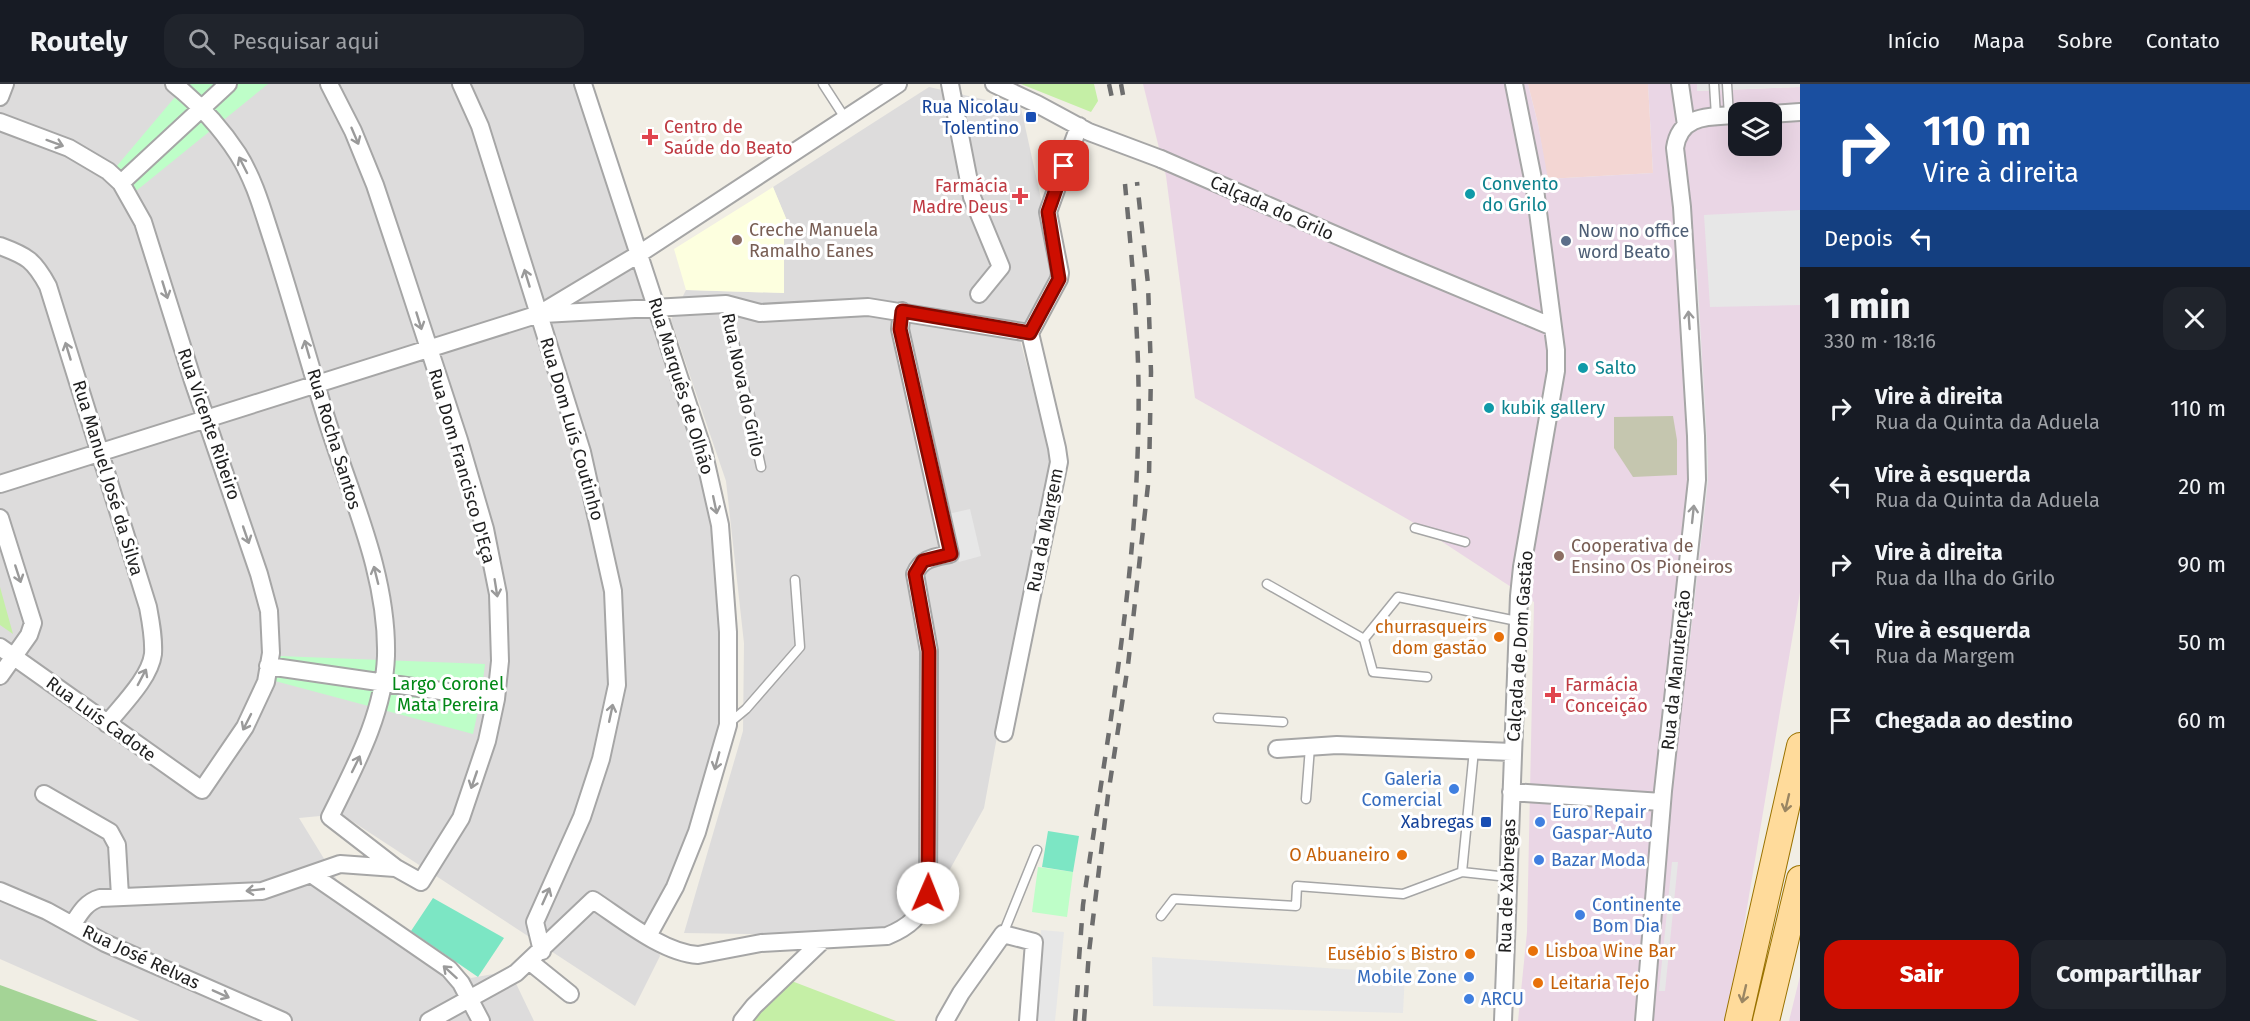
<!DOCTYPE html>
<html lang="pt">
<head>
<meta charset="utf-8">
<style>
  :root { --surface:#171b24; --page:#20242c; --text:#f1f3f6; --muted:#9ea1a6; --line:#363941; --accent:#ce0e00 }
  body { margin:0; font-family:"Fira Sans",sans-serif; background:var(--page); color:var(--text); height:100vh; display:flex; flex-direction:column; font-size:22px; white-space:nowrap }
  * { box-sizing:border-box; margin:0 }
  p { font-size:20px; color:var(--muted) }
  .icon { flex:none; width:33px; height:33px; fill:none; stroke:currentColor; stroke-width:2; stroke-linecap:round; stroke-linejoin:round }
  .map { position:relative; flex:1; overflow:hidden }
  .sheet { display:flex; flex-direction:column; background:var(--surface); width:450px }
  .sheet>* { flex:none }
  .guide { background:#1a4fa0; color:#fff; overflow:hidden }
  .buttons { position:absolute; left:1728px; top:18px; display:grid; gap:12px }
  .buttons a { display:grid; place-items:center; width:54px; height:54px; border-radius:12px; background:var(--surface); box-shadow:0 6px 24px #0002; font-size:30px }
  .pin { position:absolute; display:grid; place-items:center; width:51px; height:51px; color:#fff; margin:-26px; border-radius:12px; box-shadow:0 3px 9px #0006 }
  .me { position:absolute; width:66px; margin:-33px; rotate:1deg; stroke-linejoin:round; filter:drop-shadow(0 0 4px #0008) }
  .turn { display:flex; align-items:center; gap:21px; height:126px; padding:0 24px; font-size:27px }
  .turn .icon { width:78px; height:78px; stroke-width:2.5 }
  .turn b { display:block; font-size:42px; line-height:51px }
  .then { display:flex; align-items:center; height:57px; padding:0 24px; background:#0003; gap:12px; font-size:22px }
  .round { display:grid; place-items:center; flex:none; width:63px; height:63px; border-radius:18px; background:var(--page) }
  .summary { display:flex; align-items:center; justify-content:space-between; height:102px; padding:0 24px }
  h1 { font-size:36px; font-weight:800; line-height:45px }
  .cta { display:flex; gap:12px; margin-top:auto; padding:12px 24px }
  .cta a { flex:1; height:69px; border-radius:18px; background:var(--accent); color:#fff; font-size:24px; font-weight:800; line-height:69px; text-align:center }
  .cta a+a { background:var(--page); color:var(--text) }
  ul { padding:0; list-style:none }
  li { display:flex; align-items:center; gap:18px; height:78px; padding:0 24px }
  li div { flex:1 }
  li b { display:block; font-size:22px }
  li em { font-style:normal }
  header { display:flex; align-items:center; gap:36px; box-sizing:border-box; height:84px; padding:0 30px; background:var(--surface); border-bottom:2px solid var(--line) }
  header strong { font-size:28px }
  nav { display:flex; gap:33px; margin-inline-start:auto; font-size:21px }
  .search { width:420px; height:54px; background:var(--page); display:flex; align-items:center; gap:15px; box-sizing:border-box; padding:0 21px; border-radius:18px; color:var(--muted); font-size:22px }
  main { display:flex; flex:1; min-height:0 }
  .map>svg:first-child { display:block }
</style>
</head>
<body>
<header>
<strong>Routely</strong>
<div class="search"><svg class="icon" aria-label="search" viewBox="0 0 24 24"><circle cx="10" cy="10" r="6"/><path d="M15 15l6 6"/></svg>Pesquisar aqui</div>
<nav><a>Início</a><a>Mapa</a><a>Sobre</a><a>Contato</a></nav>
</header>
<main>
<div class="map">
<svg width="1800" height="937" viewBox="0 0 1800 937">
  <rect width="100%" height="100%" fill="#f1eee5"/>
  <path fill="#dddcdc" d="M0 0H581L697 372 721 501 719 638 697 730 653 832 660 872 635 922 341 730 299 734 342 804 471 894 510 887 534 937H140L0 875Z
    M929 3 1021 24 1057 187 1020 256 1053 379 1028 483 984 724 929 823 880 852 684 849 743 647 744 559 726 397 671 236 686 206 783 209 784 146 790 145 773 103Z"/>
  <path fill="#f3d6d3" d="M1528 0H1648L1653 89 1547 95 1538 40Z"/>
  <path fill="#ead6e5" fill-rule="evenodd" d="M1143 0H1528L1538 40 1548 95 1653 89 1648 0H1697L1698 7 1800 3V508L1728 937H1518L1527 848 1534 518 1409 436 1195 314 1166 92ZM1738 28H1772V62H1738Z
    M1800 892V937H1789Z"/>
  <path fill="#fdffdf" d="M773 103 791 146H784V209L686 206 674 165Z"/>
  <path fill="#c5c6af" d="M1673 332 1677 356V391L1633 393 1614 364V333Z"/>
  <path fill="#c5efa6" d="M1021 0H1094L1098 17 1091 28Z
    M0 503 13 550 0 541Z
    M776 891 896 937H732L744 922Z"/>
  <path fill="#a4d496" d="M0 901 98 937H0Z"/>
  <path fill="#befec8" d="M186 0H268L136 107 116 83Z
    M279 572 485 580 481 613 473 650 275 597Z
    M1038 783 1073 788 1067 833 1032 828Z"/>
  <path fill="#7ce6c4" d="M1048 747 1079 752 1073 788 1042 783Z
    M433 814 504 854 478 893 411 847Z"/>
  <path fill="#e7e7e7" d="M1697 0H1800V3L1697 7Z
    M1800 126V221L1710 223 1704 131Z
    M1691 185H1697L1708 375V397L1688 574 1683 573 1702 397Z
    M970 425 981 472 959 478 948 430Z
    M1672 778H1678L1665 907H1659Z
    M1041 846 1064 848 1055 937H1032Z
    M1152 873 1405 889 1403 929 1153 922Z"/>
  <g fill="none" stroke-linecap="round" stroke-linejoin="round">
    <g stroke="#a6a6a6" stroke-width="11">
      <path id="lane" d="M823 0 845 34
        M1714 0 1716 32
        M1727 0 1729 32
        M726 220 761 383
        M1415 444 1465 458
        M1267 500 1364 555 1398 513 1517 537
        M1364 555 1373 588 1427 593
        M1218 634 1283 638
        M728 640 746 625 800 563 795 496
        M1474 666 1462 788 1508 793
        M1306 715 1310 663
        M1161 832 1174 815 1296 822 1297 802 1403 810 1462 788
        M1003 850 1037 766"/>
    </g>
    <g stroke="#a6a6a6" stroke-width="20">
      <path id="street" d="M174 0C198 19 221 44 238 70 255 97 263 128 273 158 291 214 307 271 324 327 348 407 388 487 386 572 384 630 355 682 330 733L396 784 421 798 461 734 487 657 496 615 500 577 498 510 485 445 459 356 401 179 375 101 353 47 329 0
        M461 0 480 42 582 368 613 507 617 601 601 675 582 733 535 838 542 867
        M583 0 703 366 720 441 728 548V641L697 748 675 803 648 852
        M950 0 972 113 1001 183 979 210
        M994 0 1037 20 1087 47
        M1680 0 1686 41
        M0 13 5 0
        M1772 30 1800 28
        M0 38 69 64 108 87 121 99 143 138 193 297 259 490 269 527 271 569 266 598 245 643 202 706 0 563
        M1161 75 1400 179 1553 243
        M121 99 228 0
        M0 162C27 172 34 176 48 202L148 523C151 539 154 554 153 570 150 594 122 621 107 640
        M543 230 726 220 760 229 868 223 1030 249
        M0 400 539 230 639 170 898 0
        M0 434 33 539 29 551 0 592
        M268 582 496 615
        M1004 649 1059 378 1057 364 1030 249 1059 195 1060 189 1048 128 1079 42
        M1277 665 1337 661 1512 668
        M1511 708 1662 718
        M44 710 110 748 117 761 120 812
        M311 790 449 885 461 899 481 937
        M0 807 47 827 105 859 283 937
        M73 840C80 829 86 818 100 814L262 807 340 780 395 784
        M529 877 570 910
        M429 937 516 889 593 816C622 835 663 869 698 871L761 859 887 852C909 843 922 832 928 809L929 567 915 490C921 474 936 473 950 470L900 245 902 227
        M742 937 754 922 823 856
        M945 937 961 909 1003 850 1034 858 1028 937
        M1503 937 1519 512 1522 483 1556 287V266L1535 105 1514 0
        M1644 937 1663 707 1697 396 1696 352 1682 123 1675 64C1680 29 1711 33 1738 31"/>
    </g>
    <g stroke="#9a7200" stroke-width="28">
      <path id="primary" d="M1738 937 1800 662
        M1766 937 1800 795"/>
    </g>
    <use href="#lane" stroke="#fff" stroke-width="8"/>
    <use href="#street" stroke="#fff" stroke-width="16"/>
    <use href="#primary" stroke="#ffdb9b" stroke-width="26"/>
    <path stroke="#6d6d6d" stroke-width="4.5" stroke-dasharray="12 12" stroke-linecap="butt" d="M1109 0 1112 14
      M1121 0 1123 11
      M1079 875 1083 821C1105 667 1134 513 1138 357 1141 271 1133 186 1125 100
      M1075 937 1078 899
      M1084 937 1089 868 1108 711 1128 581 1149 392 1151 288 1148 200 1137 98"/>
    <g stroke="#a6a6a6" stroke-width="20" stroke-linecap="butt">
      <path id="street-bridge" d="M1089 48 1161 75"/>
    </g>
    <use href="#street-bridge" stroke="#fff" stroke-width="16"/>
  </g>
  <defs><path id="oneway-shaft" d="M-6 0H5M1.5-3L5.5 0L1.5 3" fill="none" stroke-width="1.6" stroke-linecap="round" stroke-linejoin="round" transform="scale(1.5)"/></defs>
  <g stroke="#9a9a9a">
    <use href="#oneway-shaft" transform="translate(355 52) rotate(67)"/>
    <use href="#oneway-shaft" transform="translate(55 59) rotate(20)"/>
    <use href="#oneway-shaft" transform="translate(243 81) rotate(-117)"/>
    <use href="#oneway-shaft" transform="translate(527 194) rotate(-107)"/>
    <use href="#oneway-shaft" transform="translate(165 206) rotate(73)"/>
    <use href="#oneway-shaft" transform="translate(1689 236) rotate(-94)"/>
    <use href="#oneway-shaft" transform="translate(419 237) rotate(73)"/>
    <use href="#oneway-shaft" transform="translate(307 265) rotate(-106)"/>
    <use href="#oneway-shaft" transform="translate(68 267) rotate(-107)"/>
    <use href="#oneway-shaft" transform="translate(715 421) rotate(78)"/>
    <use href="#oneway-shaft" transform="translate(1693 430) rotate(-84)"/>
    <use href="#oneway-shaft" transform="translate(246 451) rotate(71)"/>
    <use href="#oneway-shaft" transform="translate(18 490) rotate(72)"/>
    <use href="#oneway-shaft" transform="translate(376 491) rotate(-104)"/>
    <use href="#oneway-shaft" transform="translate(496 504) rotate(81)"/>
    <use href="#oneway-shaft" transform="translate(142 593) rotate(-62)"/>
    <use href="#oneway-shaft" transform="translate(611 629) rotate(-78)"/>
    <use href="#oneway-shaft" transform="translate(247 638) rotate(117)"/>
    <use href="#oneway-shaft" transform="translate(717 677) rotate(105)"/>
    <use href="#oneway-shaft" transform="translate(356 680) rotate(-64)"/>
    <use href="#oneway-shaft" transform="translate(474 696) rotate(109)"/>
    <use href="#oneway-shaft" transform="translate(255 806) rotate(174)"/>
    <use href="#oneway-shaft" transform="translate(546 812) rotate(-66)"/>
    <use href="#oneway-shaft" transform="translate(450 888) rotate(-138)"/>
    <use href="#oneway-shaft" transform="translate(221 910) rotate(24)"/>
  </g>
  <g stroke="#9a8663">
    <use href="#oneway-shaft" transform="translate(1787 719) rotate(103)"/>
    <use href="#oneway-shaft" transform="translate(1744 910) rotate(103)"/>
  </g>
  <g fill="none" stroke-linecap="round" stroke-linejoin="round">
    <g stroke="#860900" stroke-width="15">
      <path id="route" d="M928 809 929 567 915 490 923 477 951 470 900 245 902 227 1030 249 1059 195 1048 128 1064 82"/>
    </g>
    <use href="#route" stroke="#ce0e00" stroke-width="10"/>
  </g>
  <g fill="#1a4fb4" stroke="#fff" stroke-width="2">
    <rect x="1025" y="27" width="12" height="12" rx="3"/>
    <rect x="1480" y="732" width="12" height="12" rx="3"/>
  </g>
  <g fill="#e0444e" stroke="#fff" stroke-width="2">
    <path d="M647 44h6v6h6v6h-6v6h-6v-6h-6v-6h6z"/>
    <path d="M1017 103h6v6h6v6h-6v6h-6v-6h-6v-6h6z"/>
    <path d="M1550 602h6v6h6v6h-6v6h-6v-6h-6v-6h6z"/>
  </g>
  <g fill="#0f9aa8" stroke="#fff" stroke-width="2">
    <circle cx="1470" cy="110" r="6"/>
    <circle cx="1583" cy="284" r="6"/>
    <circle cx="1489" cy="324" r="6"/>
  </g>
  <g fill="#8d6e63" stroke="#fff" stroke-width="2">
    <circle cx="737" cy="156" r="6"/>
    <circle cx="1559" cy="472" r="6"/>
  </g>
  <circle fill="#5c6f8a" stroke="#fff" stroke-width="2" cx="1566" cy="157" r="6"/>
  <g fill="#e8710a" stroke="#fff" stroke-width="2">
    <circle cx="1499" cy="553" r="6"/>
    <circle cx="1402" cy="771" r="6"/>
    <circle cx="1533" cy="867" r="6"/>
    <circle cx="1470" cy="870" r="6"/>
    <circle cx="1538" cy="899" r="6"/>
  </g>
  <g fill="#3f7fe0" stroke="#fff" stroke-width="2">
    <circle cx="1454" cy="705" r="6"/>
    <circle cx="1540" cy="738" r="6"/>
    <circle cx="1539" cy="776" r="6"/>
    <circle cx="1580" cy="831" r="6"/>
    <circle cx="1469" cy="893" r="6"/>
    <circle cx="1469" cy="915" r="6"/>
  </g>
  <g text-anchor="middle" stroke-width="6" stroke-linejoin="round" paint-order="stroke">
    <g font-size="18" fill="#164399" stroke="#fff" text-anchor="end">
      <text x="1019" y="29">Rua Nicolau<tspan x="1019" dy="21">Tolentino</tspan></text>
      <text x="1474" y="744">Xabregas</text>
    </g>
    <g font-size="18" fill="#be3a42" stroke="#fff" text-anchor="start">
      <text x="664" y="49">Centro de<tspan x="664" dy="21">Saúde do Beato</tspan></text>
      <text x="1008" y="108" text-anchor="end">Farmácia<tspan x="1008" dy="21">Madre Deus</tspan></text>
      <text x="1565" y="607">Farmácia<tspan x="1565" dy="21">Conceição</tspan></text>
    </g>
    <g font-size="18" fill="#0d838f" stroke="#fff" text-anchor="start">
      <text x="1482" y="106">Convento<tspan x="1482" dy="21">do Grilo</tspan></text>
      <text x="1595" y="290">Salto</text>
      <text x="1501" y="330">kubik gallery</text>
    </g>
    <g font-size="18" fill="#1f1f1f" stroke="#fff">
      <text transform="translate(1272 124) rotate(24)" y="6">Calçada do Grilo</text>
      <text transform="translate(743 301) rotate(78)" y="6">Rua Nova do Grilo</text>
      <text transform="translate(681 302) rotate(73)" y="6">Rua Marquês de Olhão</text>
      <text transform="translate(209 340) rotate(71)" y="6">Rua Vicente Ribeiro</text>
      <text transform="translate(572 345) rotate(74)" y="6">Rua Dom Luís Coutinho</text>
      <text transform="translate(334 355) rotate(73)" y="6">Rua Rocha Santos</text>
      <text transform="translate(462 382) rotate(74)" y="6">Rua Dom Francisco D'Eça</text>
      <text transform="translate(108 394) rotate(73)" y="6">Rua Manuel José da Silva</text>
      <text transform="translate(1045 446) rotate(-79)" y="6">Rua da Margem</text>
      <text transform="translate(1520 562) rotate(-86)" y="6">Calçada de Dom Gastão</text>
      <text transform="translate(1676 586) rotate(-84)" y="6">Rua da Manutenção</text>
      <text transform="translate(101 635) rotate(36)" y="6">Rua Luís Cadote</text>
      <text transform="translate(1507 802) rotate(-88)" y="6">Rua de Xabregas</text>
      <text transform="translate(141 873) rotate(25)" y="6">Rua José Relvas</text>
    </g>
    <g font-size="18" fill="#785e54" stroke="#fff" text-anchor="start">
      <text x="749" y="152">Creche Manuela<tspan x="749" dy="21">Ramalho Eanes</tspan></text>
      <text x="1571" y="468">Cooperativa de<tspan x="1571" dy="21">Ensino Os Pioneiros</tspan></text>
    </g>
    <g font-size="18" fill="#4e5e75" stroke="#fff" text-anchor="start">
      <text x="1578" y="153">Now no office<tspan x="1578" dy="21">word Beato</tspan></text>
    </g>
    <g font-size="18" fill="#c56008" stroke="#fff" text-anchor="end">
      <text x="1487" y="549">churrasqueirs<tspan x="1487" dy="21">dom gastão</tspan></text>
      <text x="1390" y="777">O Abuaneiro</text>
      <text x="1545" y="873" text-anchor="start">Lisboa Wine Bar</text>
      <text x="1458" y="876">Eusébio´s Bistro</text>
      <text x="1550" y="905" text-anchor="start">Leitaria Tejo</text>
    </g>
    <g font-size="18" fill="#028816" stroke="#fff">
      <text x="448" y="606">Largo Coronel<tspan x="448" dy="21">Mata Pereira</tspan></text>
    </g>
    <g font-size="18" fill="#366cbe" stroke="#fff" text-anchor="start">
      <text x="1442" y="701" text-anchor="end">Galeria<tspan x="1442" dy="21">Comercial</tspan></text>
      <text x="1552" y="734">Euro Repair<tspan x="1552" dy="21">Gaspar-Auto</tspan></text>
      <text x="1551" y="782">Bazar Moda</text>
      <text x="1592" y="827">Continente<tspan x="1592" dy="21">Bom Dia</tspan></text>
      <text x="1457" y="899" text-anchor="end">Mobile Zone</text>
      <text x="1481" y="921">ARCU</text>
    </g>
  </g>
</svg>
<div class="buttons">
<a><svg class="icon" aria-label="layers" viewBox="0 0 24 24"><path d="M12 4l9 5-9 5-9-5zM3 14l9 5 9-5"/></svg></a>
</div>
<div class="pin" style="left:1064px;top:82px;background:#d93025"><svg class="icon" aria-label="arrive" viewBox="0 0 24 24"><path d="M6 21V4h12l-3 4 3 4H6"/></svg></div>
<svg class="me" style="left:928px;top:809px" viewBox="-20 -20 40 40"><circle r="19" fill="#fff"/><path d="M0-13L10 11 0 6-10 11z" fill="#ce0e00"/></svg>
</div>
<section class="sheet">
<div class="guide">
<div class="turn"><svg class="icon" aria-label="right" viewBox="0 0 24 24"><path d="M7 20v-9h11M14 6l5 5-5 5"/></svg><div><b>110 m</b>Vire à direita</div></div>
<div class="then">Depois<svg class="icon" aria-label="left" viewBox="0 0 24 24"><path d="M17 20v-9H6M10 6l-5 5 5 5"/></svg></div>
</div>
<div class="summary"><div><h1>1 min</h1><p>330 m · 18:16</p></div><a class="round"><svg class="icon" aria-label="close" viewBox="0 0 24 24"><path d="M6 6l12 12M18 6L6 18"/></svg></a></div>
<ul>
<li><svg class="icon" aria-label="right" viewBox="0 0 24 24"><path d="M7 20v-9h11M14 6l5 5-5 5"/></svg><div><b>Vire à direita</b><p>Rua da Quinta da Aduela</p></div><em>110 m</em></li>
<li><svg class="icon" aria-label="left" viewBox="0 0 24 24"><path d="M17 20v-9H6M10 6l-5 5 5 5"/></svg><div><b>Vire à esquerda</b><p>Rua da Quinta da Aduela</p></div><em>20 m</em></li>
<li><svg class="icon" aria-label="right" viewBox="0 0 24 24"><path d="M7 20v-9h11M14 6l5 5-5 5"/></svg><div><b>Vire à direita</b><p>Rua da Ilha do Grilo</p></div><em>90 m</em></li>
<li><svg class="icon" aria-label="left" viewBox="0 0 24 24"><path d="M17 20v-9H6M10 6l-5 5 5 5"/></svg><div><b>Vire à esquerda</b><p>Rua da Margem</p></div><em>50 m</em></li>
<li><svg class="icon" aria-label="arrive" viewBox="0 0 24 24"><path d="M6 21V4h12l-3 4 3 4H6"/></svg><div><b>Chegada ao destino</b></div><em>60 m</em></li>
</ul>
<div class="cta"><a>Sair</a><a>Compartilhar</a></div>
</section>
</main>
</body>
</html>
